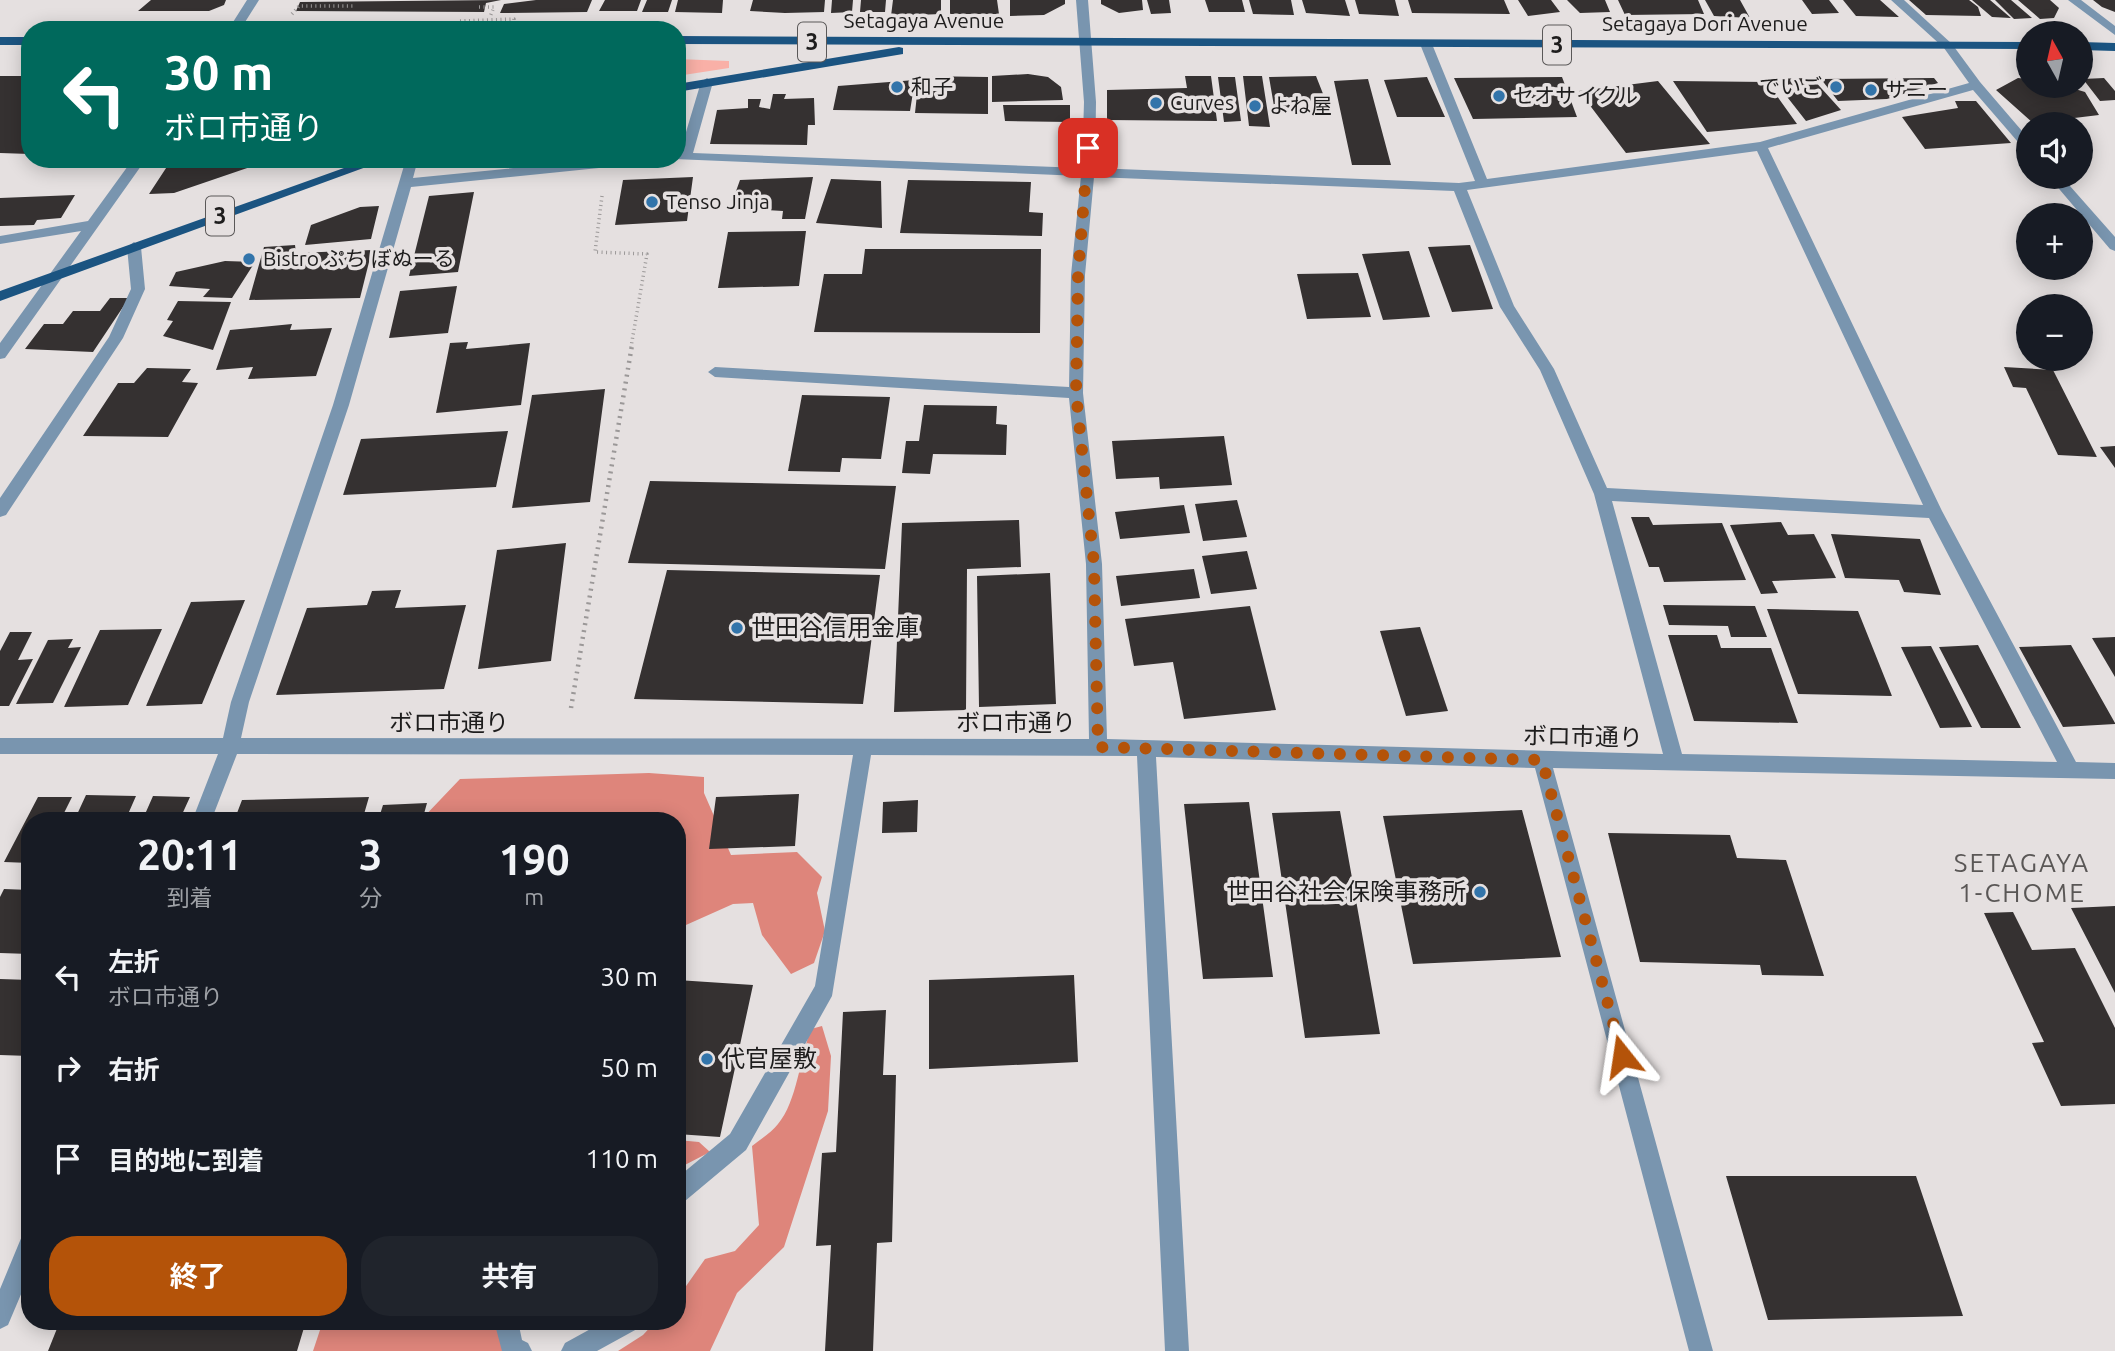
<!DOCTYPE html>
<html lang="ja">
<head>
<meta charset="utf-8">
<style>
  :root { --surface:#171b24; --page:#20242c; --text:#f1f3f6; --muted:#9ea1a6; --accent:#b45309 }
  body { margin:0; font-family:Ubuntu,"Noto Sans JP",sans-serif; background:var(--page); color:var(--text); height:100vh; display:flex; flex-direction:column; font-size:26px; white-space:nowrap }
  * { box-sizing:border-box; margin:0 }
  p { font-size:23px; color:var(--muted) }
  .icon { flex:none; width:38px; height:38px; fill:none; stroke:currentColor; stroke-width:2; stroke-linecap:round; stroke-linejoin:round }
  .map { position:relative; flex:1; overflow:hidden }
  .panel { position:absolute; left:21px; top:812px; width:665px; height:518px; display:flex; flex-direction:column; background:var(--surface); border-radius:28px; box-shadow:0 4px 18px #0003 }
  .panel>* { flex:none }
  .guide { position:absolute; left:21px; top:21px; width:665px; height:147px; border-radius:28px; box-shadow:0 4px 18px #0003; background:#00695c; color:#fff; overflow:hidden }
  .needle { width:46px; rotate:352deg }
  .fabs { position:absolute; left:2016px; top:21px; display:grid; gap:14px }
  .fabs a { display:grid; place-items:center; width:77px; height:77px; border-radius:50%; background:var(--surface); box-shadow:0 4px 18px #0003; font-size:35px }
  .pin { position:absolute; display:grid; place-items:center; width:60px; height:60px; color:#fff; margin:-30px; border-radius:14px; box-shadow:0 4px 10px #0006 }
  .me { position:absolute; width:77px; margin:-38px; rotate:345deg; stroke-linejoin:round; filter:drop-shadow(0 0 5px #0008) }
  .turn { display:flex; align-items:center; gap:24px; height:147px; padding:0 28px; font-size:32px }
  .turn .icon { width:91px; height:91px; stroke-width:2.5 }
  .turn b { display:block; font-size:49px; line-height:60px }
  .eta { display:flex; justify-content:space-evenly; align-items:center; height:119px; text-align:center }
  .eta b { font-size:42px; font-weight:700; line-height:49px }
  .action { display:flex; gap:14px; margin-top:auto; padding:14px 28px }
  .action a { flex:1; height:80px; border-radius:28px; background:var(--accent); color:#fff; font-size:28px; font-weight:700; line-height:80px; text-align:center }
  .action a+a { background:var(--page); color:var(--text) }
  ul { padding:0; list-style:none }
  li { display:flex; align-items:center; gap:21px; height:91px; padding:0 28px }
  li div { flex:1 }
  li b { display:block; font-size:26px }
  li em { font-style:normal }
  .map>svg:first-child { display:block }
</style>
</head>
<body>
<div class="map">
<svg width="2115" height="1351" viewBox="0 0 2115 1351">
  <rect width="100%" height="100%" fill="#e5e0e0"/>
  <path fill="#f9b0a7" d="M677 59 729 61V68L677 76Z"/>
  <path fill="#de857b" d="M649 773 704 777V793L731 855 797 852 822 877 817 893 825 931 814 963 791 974 762 935 753 903 733 904 677 929V821H420L460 779Z
    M822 1026 831 1056 828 1111 784 1247 737 1293 710 1351H618L643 1335 656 1321H677V1299L705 1259 735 1251 759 1225 752 1146C761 1139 772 1132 778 1124 797 1102 800 1057 811 1029Z
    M677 1140 699 1142 710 1152 677 1169Z
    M323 1321H598L581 1330 562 1323H520L504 1351H313Z"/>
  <path fill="#353131" d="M151 0H226L224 5 209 11H138Z
    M501 0 486 3 484 12 296 11 300 2Z
    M536 0H592L587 12 500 13 504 4Z
    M605 0H641L637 11H599Z
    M647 0H672L668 12H642Z
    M678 0H723L722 13 675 12Z
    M753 0H825L824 12 785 13 750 11Z
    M832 0H853L852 12 831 13Z
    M861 0H886L885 12H860Z
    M893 0H941V14L891 16Z
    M950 0H997L999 14H950Z
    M1010 0H1065V4L1044 15 1010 16Z
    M1101 0H1142L1143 10 1119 13 1101 4Z
    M1147 0H1169L1171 13 1151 14Z
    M1205 0H1242L1245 12H1209Z
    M1249 0H1291L1294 15 1253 14Z
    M1302 0H1345L1350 16 1306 13Z
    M1355 0H1395L1399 16 1359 14Z
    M1408 0H1504L1510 14 1412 13Z
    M1518 0H1551L1560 12 1528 16Z
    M1567 0H1605L1610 12 1580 13Z
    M1618 0H1698L1704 14 1625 15Z
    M1705 0H1740L1750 18 1714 16Z
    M1802 0H1829L1839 13 1812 14Z
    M1843 0H1880L1899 17 1856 16Z
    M1909 0H1969L1978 7 1981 16 1926 15Z
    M1972 0H1990L2011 18 1992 17Z
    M1995 0H2011L2032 18 2014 19Z
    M2018 0H2050L2059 8 2054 18 2040 19Z
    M2093 0H2115V12L2102 7Z
    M1028 74 1048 77 1061 87 1063 100 992 102V76Z
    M0 76H30V154L0 153Z
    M919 76 988 77V114L915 113Z
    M1185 76H1211L1217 121 1107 120V90L1187 88Z
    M1243 76H1262L1270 127 1249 126Z
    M1316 76 1331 114 1275 112 1269 77Z
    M1218 77H1235L1241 121 1224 122Z
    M1427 77 1445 117H1397L1384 80Z
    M1562 77 1577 117 1473 119 1454 78Z
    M1812 78 1841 110 1806 121 1773 79Z
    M1934 78 1938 83 1887 99 1838 101 1821 79Z
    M2018 78 2028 79V86H2065L2085 92 2099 115 2033 123 1996 90Z
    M2104 78 2115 91V100L2100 101 2083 79Z
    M1368 79 1391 165H1352L1334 81Z
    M915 80 910 111 833 110 838 86Z
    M1658 81 1710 144 1626 153 1579 91Z
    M1673 81 1767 82 1797 124 1707 132Z
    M773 94H786L784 99 814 98 815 125H808L807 145 710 144 717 110 748 108V99H761L759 107 770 109Z
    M1955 101H1976L2011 143 1925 149 1902 117 1958 108Z
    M1003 105H1070V122L1005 121Z
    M172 159H271V160L174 193 149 194Z
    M495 159H553V161L484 168 485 162Z
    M693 177 687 221 615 225 623 180Z
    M813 177 805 219H782L783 211 730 208 740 180Z
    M831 179 881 181 882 228 816 223Z
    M908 180 1031 182 1029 212 1043 213 1042 236 900 233Z
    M474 192 458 272 409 276 429 196Z
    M75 195 61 218 37 220 34 225 0 226V198Z
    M379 206 371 239 305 245 311 225 360 207Z
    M806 231 799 286 718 288 728 232Z
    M295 245 296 253 372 250 360 298 249 300 264 247Z
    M1470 245 1493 309 1452 312 1428 247Z
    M865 249H1041L1040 333 814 332 824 274H862Z
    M1409 251 1430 317 1383 320 1362 254Z
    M225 261 255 262 232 298 203 297 210 289 169 286 176 272Z
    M1358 273 1371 317 1307 319 1297 274Z
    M457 286 448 333 389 338 400 291Z
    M110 298H129L93 352 25 349 44 324H63L73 311H100Z
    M178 301 231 302 213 350 163 336 173 321 167 320Z
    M292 324 290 330 332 328 316 376 248 379 253 367 216 370 230 330Z
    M468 342 466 349 530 343 521 405 436 413 450 343Z
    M2004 367 2053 370 2097 457 2058 455 2026 388 2013 387Z
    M147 368 191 369 182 382 198 383 168 437 83 436 118 383H134Z
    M605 389 590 502 512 508 532 395Z
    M802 395 890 397 881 459 842 458 840 472 788 471Z
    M924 405 997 406 996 424 1007 425 1006 455 933 454 930 474 902 473 906 441H919Z
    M508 431 496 487 343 495 361 439Z
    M1224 436 1232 485 1160 489 1159 477 1116 479 1112 441Z
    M2115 446V468L2100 447Z
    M650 481 896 486 885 569 628 563Z
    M1237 500 1247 537 1203 541 1195 504Z
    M1184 505 1190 533 1120 539 1115 512Z
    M1631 517H1649L1653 525 1722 523 1746 580 1664 582 1659 567H1649Z
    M1019 520 1021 567 967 569 966 710 894 712 902 523Z
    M1781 522 1788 535 1814 534 1836 578 1772 581 1778 593 1761 594 1730 525Z
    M1831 534 1920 539 1941 595 1904 592 1899 580 1845 578Z
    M566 543 551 661 478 669 497 550Z
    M1247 551 1257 589 1211 594 1202 556Z
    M1194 569 1200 598 1121 606 1116 576Z
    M667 570 880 575 863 704 634 699Z
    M1050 573 1056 704 979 707 977 576Z
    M401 590 395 608 466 605 444 689 276 695 307 608 367 605 372 591Z
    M245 600 202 704 146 706 191 602Z
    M1663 605 1755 606 1767 637H1731L1728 626 1669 625Z
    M1250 606 1276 710 1184 719 1173 662 1134 666 1125 619Z
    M1767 609 1858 611 1892 696 1798 694Z
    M1420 627 1448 711 1406 716 1380 631Z
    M162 629 128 705 64 707 100 630Z
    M10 632H32L18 660 33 659 9 706H0V651Z
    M1668 635H1717L1721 648H1771L1798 723 1694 721Z
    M2115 637V677L2092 638Z
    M73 639 68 648 81 647 53 703 16 704 48 640Z
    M1978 645 2021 728H1981L1939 647Z
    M2071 645 2115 723V724L2063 727 2019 647Z
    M1931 646 1972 727 1940 728 1901 647Z
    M799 794 795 846 709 849 716 797Z
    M86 795 136 796 125 821H74Z
    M153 796 190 797 179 821H142Z
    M38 797H72L60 821H30V863L4 862Z
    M369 797 362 821H234L242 800Z
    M918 800 917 832 882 833 883 802Z
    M1249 802 1273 977 1203 979 1184 804Z
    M427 803 422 821H378L383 805Z
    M1522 810 1561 957 1413 964 1383 816Z
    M1340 811 1380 1034 1305 1038 1272 813Z
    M1608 833 1730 835 1737 858 1786 860 1824 976 1762 975 1760 965 1640 962Z
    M4 889 30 890V954L0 953V897Z
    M2115 906V993L2071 908Z
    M2013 912 2032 950 2075 948 2115 1028V1104L2061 1106 2032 1043 2044 1042 1984 913Z
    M1074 975 1078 1062 929 1069V980Z
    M0 979 30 980V1056L0 1055Z
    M677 980 753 985 720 1137 677 1134Z
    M886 1010 883 1075H896L892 1242 877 1243 873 1351H825L831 1245 816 1246 822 1153 836 1152 843 1012Z
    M1726 1176H1916L1963 1316 1768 1320Z
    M60 1321H306L297 1351H48Z"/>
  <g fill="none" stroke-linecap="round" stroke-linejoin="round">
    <path stroke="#9b9898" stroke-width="3.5" stroke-dasharray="1 3.5" stroke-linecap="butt" d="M479 7H494L490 17
      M292 14 299 6H355
      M460 21 514 19 513 30
      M602 196 595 252 647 254 631 347"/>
    <path stroke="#9b9898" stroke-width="4.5" stroke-dasharray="2 5" stroke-linecap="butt" d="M571 708 632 345"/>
    <path fill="#7995af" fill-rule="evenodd" d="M247 0H259L240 30H228Z
      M1076 0H1088L1096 102 1095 168 1459 183 1475 181 1420 44 1426 40 1432 44 1487 179 1760 142 1969 83 1944 48 1891 0H1904L1952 44 1980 82 2028 138V150L2024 149 1973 90 1768 148 1942 511 2076 762 2115 763V779L1553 768 1713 1351H1689L1535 768 1156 757 1189 1351H1165L1137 756 871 755 832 996 746 1150 685 1201 677 1204V1178L730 1134 815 986 853 755 237 754 211 821H192L218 754H0V738H223L231 702 333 405 406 159H418L413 178 605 159H654L648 163 411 187 349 405 249 702 241 738 1089 739 1086 564 1069 398 715 377 708 372 715 367 1069 387 1071 275 1081 176 674 159H677V152H680L701 82 707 78 713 82 693 153 1082 168 1084 102ZM1757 151 1923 505 1607 488 1554 369 1514 306 1467 190ZM1094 177 1454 191 1500 307 1540 370 1594 494 1663 754 1107 739 1102 564 1083 393 1085 275ZM1612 501 1929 518 2057 762 1682 754Z
      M2068 0H2081L2115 26V35Z
      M133 159H146L5 358 0 359V343L81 231 0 244V236L88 221Z
      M2049 177H2062L2115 237V251L2110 249Z
      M134 242 141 247 145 289 123 338 6 515 0 517V498L109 337 131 289 127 247Z
      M30 1233V1273L8 1325 0 1329V1289L22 1236Z
      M494 1321H518L522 1340 528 1343 532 1351H502Z
      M605 1321H641L637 1329 597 1351H561L565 1343Z"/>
    <path fill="#1b5481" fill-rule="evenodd" d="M677 36 2028 42V49L677 44Z
      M0 37H30V45H0Z
      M2081 42 2115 43V51L2081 50Z
      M899 47 903 48V54L677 92V84Z
      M369 159H388L0 301V291Z"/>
  </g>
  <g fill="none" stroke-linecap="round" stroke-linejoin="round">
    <path stroke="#b45309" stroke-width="12" stroke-dasharray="0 21.6" d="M1088 148 1078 275 1076 393 1094 564 1098 747 1542 760 1622 1056"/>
  </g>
  <g fill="#3274aa" stroke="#e5e0e0" stroke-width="2.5">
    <circle cx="897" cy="87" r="7"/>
    <circle cx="1836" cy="87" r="7"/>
    <circle cx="1871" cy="90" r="7"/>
    <circle cx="1499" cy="96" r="7"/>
    <circle cx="1156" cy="103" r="7"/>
    <circle cx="1255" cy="106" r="7"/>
    <circle cx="652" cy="202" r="7"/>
    <circle cx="249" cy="259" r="7"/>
    <circle cx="737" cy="628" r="7"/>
    <circle cx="1480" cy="892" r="7"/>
    <circle cx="707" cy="1059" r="7"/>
  </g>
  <g text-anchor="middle" stroke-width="7" stroke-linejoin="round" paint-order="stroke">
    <g font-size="21" fill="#1e1d1d" stroke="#e5e0e0">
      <text x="924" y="28">Setagaya Avenue</text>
      <text x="1705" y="31">Setagaya Dori Avenue</text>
    </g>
    <g font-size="21" fill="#1e1d1d" stroke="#e5e0e0" text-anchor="start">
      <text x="911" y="94">和子</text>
      <text x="1822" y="94" text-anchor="end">でいご</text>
      <text x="1885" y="97">サニー</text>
      <text x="1513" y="103">セオサイクル</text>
      <text x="1170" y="110">Curves</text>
      <text x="1269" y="113">よね屋</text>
      <text x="666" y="209">Tenso Jinja</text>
      <text x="263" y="266">Bistro ぷち ぼぬーる</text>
    </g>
    <g fill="#e5e0e0" stroke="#5a5858" stroke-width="2">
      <rect x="798" y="22.5" width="28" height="39" rx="5"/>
      <rect x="1543" y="25.5" width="28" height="39" rx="5"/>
      <rect x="206" y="196.5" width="28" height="39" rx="5"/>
    </g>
    <g font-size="23" font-weight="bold" fill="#1e1d1d">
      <text x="812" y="50">3</text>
      <text x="1557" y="53">3</text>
      <text x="220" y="224">3</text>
    </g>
    <g font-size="24" fill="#1e1d1d" stroke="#e5e0e0" text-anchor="start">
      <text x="751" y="636">世田谷信用金庫</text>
      <text x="1466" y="900" text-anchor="end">世田谷社会保険事務所</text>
      <text x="721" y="1067">代官屋敷</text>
    </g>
    <g font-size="24" fill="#1e1d1d" stroke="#e5e0e0">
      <text x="449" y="731">ボロ市通り</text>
      <text x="1016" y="731">ボロ市通り</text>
      <text transform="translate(1583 737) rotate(1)" y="8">ボロ市通り</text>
    </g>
    <g font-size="26" letter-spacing="2" fill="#5a5756" stroke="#e5e0e0">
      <text x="2022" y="872">SETAGAYA<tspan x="2022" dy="30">1-CHOME</tspan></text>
    </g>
  </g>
</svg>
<div class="fabs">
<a><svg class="needle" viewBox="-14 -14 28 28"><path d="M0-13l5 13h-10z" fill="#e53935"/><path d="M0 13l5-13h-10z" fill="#9ea1a6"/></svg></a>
<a><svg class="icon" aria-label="sound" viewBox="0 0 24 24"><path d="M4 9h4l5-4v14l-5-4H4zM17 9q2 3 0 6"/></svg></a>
<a>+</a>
<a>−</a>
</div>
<div class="pin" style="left:1088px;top:148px;background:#d93025"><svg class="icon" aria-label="arrive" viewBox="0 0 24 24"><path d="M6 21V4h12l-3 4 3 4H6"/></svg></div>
<svg class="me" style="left:1622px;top:1056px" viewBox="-20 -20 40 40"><path d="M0-17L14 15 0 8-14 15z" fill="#b45309" stroke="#fff" stroke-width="4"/></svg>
<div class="guide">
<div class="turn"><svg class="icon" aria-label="left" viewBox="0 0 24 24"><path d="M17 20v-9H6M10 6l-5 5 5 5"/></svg><div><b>30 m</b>ボロ市通り</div></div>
</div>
<section class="panel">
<div class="eta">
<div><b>20:11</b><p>到着</p></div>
<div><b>3</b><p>分</p></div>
<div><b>190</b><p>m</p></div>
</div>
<ul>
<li><svg class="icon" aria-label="left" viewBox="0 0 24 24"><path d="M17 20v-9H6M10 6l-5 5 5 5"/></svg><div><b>左折</b><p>ボロ市通り</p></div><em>30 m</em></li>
<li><svg class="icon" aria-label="right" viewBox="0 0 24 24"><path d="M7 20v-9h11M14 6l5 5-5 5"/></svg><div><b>右折</b></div><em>50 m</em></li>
<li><svg class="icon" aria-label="arrive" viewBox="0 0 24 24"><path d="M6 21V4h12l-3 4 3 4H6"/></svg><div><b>目的地に到着</b></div><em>110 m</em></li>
</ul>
<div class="action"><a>終了</a><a>共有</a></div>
</section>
</div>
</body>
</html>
